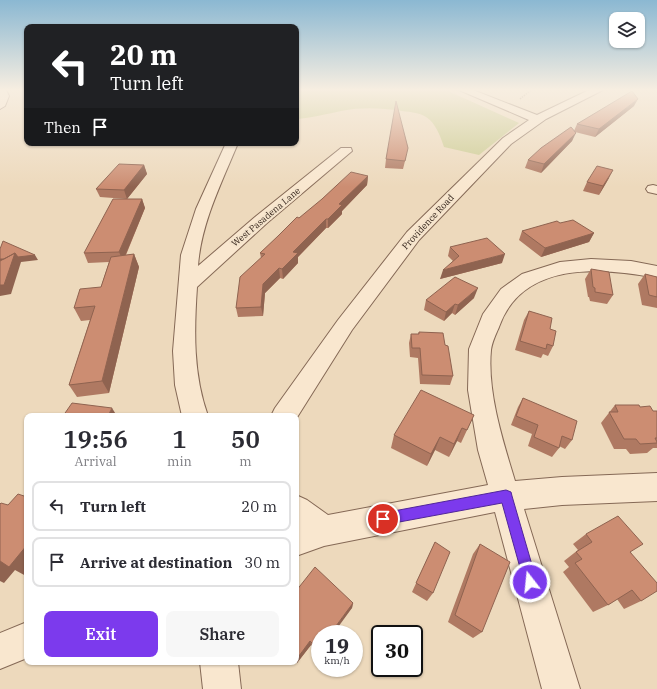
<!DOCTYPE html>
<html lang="en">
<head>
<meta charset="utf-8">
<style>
  :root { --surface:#fff; --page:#f7f7f7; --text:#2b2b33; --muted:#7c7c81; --line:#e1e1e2; --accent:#7c3aed }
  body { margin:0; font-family:"IBM Plex Serif",serif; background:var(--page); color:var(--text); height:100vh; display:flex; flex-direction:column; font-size:15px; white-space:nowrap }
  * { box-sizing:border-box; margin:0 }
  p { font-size:13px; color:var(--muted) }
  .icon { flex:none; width:22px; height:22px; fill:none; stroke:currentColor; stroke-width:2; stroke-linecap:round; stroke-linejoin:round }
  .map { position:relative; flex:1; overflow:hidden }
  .sheet { position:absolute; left:24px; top:413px; width:275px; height:252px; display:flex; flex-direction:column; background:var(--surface); border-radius:8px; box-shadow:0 1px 3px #0004 }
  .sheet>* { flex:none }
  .banner { position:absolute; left:24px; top:24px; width:275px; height:122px; border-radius:8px; box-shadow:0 1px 3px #0004; background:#202124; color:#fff; overflow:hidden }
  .fabs { position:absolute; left:609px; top:12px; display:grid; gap:8px }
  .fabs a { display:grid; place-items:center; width:36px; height:36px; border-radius:8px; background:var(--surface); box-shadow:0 1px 3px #0004; font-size:20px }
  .speed { position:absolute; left:311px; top:625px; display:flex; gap:8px; font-size:20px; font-weight:700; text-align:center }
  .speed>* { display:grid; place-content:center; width:52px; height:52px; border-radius:50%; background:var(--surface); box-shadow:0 1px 3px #0004; line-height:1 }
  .speed small { font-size:10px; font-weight:400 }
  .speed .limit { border:2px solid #111; border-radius:6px; background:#fff; color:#111 }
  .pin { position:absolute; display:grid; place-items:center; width:34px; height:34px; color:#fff; margin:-17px; border:2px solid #fff; border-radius:50%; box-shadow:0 1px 4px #0007 }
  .me { position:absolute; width:44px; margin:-22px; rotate:344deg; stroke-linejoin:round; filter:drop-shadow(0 0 3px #0008) }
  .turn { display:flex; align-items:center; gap:14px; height:84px; padding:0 20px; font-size:18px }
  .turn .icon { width:52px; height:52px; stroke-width:2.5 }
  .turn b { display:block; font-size:28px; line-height:34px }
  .then { display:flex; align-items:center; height:38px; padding:0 20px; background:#0003; gap:8px; font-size:15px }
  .eta { display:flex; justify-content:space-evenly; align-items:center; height:68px; text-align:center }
  .eta b { font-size:24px; font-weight:600; line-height:28px }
  .action { display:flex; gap:8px; margin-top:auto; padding:8px 20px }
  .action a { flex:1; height:46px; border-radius:8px; background:var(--accent); color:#fff; font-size:16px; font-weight:600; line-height:46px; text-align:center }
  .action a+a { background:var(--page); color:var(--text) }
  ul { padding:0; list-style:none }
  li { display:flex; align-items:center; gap:12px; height:50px; margin:0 8px 6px; padding:0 12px; border:2px solid var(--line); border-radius:8px }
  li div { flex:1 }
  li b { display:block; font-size:15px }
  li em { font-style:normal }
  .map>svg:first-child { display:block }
</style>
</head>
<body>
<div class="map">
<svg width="657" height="689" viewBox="0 0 657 689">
  <rect width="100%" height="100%" fill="#edd9bc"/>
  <path fill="#cbcb91" d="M296 90H446L519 123 479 155 444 147C441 138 437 127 430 120 423 113 411 112 402 111 381 108 362 107 341 111 326 114 312 118 296 119Z"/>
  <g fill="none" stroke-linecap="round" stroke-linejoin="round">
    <g stroke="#856956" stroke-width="2">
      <path id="minor" d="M0 90H6L9 96 5 106 0 109Z
        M459 90H473L537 115 589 90H603L546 119 511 144 419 240 352 330 296 419V416H271L275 408 338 320 407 232 503 138 529 120Z
        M226 143H238C222 182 201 223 198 266L255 217 341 148H351L352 151 267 223 197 287C194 331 193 374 208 416H182L175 385 173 351 181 255 196 209Z
        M653 185 657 186V194L648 192 646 189 648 186Z
        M591 259 631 261 657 266V278C601 267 522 261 499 327 496 334 492 342 491 350 487 392 503 441 515 481L562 477 657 473V501L562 505 524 509 580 689H542L495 512 324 546 296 556V495L307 500 328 515 488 485 478 450 468 390 469 349 483 314 501 289 522 274 560 262Z
        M27 622V658L0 669V633Z
        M200 662H238L241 689H203Z"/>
    </g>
    <path stroke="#856956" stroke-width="1.5" stroke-dasharray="1.5 1" stroke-linecap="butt" d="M520 99 531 90"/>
    <use href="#minor" fill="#f9e7cf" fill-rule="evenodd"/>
  </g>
  <path fill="#af7962" d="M634 106 595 137 575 132 572 141 541 173 525 168 528 160 574 131 577 124Z
    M406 157 403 169 385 168 386 159Z
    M144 165 147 174 127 199 100 197 96 189Z
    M368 176 367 185 342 211V214L328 228H326L298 257V263L283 279 280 278 265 293 263 316 238 317 236 308 261 258 260 253 299 218Z
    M609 178 599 195 583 191 587 182Z
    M142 199 145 208 126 255 134 254 139 267 109 393 77 397 69 385 90 320 81 321 74 308 101 287 109 262 88 263 84 253Z
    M560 223 594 233 589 242 541 257 519 240 522 231Z
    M450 247 502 263 440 279 453 261 448 256Z
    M591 269 613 295 607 304 590 301 589 297H588L585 279Z
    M645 274 657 277V308L642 305 638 284Z
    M474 298 455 315 452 313 444 321 424 310 426 300Z
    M529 311 550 329 553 346 548 356 543 354 541 358 515 350 524 320Z
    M419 332 445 345 453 376 450 385 420 384 418 358 410 357 409 343 411 334H418Z
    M523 398 572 440 565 449 559 446V448L552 457 528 446 532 434 511 425 518 407Z
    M615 405 640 407 653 411H657V448H653L647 453 630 454 626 449H614L601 423Z
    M474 415 461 443 457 441 449 457 435 450 427 466 391 448 394 435Z
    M586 534 631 552 641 601 624 609 617 599 608 605 593 612 563 572 569 567 564 561 578 550 573 544Z
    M435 542 433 593 427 601 412 592Z
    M480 544 482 632 473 638 448 622 473 554Z
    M296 591 353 603 352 608 320 634V652L319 653 311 645 297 663 296 662Z"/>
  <path fill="#8f6350" d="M638 99 634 106 595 137 599 129Z
    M576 133 572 141 541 173 544 164Z
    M144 165 147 174 127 199 124 190Z
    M613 170 609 178 599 195 603 186Z
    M368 176 367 185 342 211V214L328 228V219L339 204Z
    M142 199 145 208 123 261 119 252Z
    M326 219V228L298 257V263L283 279 282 269 293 252Z
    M594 233 589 242 541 257 545 248Z
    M15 253 35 255 38 260 21 262 11 294 0 296V259Z
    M134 254 139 267 109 393 102 381Z
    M505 254 502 263 440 279 443 270Z
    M279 268 280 278 265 293 263 316 261 307 263 284Z
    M478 288 474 298 455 315 458 305Z
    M455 304 452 313 444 321 446 312Z
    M112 408 117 416H108Z
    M462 428 457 441 449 457 454 444Z
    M440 437 435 450 427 466 431 454Z
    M27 545V574L26 576 15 570 4 583 0 581V561Z
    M353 603 352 608 333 634H330Z
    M310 641 311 645 297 663 296 660Z"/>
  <path fill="#cc8d72" stroke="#8f6350" d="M632 91 638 99 599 129 577 124Z
    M396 101 408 148 405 161 386 159Z
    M571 127 576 133 544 164 528 160 541 148Z
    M119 164 144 165 124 190 96 189Z
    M597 166 613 170 603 186 587 182Z
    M351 172 368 176 339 204 342 205 328 219H326L293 252 298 253 282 269 279 268 263 284 261 307 236 308 240 277 265 254 260 253 278 236 297 217 299 218 322 199Z
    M113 199H142L119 252 84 253Z
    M573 220 594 233 545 248 522 231 557 221 560 223Z
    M487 238 505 254 443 270 459 256 450 247Z
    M3 241 35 255 18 257 15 253 4 259H0V249Z
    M15 253 4 285H0V261Z
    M134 254 102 381 69 385 95 306 74 308 80 289 101 287 111 257Z
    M591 269 609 272 613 295 595 292V288L593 287Z
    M645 274 657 277V297L649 295Z
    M455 277 478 288 458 305 455 304 446 312 426 300Z
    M529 311 552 318 550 329 556 331 553 346 547 344 546 349 520 341Z
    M419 332 443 333 445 345 448 346 453 376 422 375 420 348H412L411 334H419Z
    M421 390 474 415 467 430 462 428 454 444 440 437 431 454 394 435Z
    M523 398 577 421 572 440 562 436 559 448 534 437 538 425 516 416Z
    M72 403 112 408 108 416H63Z
    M615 405H639L640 407 650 406 653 411H657V438H655L657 442V443L640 444 636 439H624L609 412H618Z
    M18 494 27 497V545L9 567 0 561V504L1 503 8 505Z
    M618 516 643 544 630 552 657 583V591L641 601 632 590 608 605 575 563 582 559 576 552 592 542 586 534Z
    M435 542 450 552 433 593 416 583Z
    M480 544 510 562 482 632 455 615Z
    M315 567 353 603 330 634H320V648L319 650 310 641 296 660V591Z"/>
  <linearGradient id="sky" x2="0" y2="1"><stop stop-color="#8bb8d2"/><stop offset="0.48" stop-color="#f7eee1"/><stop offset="1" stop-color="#f7eee1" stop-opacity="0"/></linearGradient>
  <rect width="657" height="187" fill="url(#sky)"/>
  <path fill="#7c3aed" stroke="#51269a" d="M506 490 511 492 512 496 537 582 535 586 530 588 526 586 524 582 502 503 383 525 378 524 376 519 378 515 383 513Z"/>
  <g text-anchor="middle" stroke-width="4" stroke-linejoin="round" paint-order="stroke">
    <g font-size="9" fill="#34241b" stroke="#f5e4cc">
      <text transform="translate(266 217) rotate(-40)" y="3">West Pasadena Lane</text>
      <text transform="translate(428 222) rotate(-47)" y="3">Providence Road</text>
    </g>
  </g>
</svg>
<div class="fabs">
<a><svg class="icon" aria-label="layers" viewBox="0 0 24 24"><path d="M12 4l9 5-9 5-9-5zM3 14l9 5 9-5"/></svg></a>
</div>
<div class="speed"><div>19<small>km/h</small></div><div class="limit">30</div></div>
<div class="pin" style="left:383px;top:519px;background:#d93025"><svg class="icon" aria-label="arrive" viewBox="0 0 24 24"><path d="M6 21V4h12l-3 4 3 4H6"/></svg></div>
<svg class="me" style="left:530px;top:582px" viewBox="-20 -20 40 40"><circle r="17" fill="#7c3aed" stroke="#fff" stroke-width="3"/><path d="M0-11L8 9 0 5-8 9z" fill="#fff"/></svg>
<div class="banner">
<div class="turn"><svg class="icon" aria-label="left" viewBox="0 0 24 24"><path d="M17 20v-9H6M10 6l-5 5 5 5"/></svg><div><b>20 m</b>Turn left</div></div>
<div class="then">Then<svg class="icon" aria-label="arrive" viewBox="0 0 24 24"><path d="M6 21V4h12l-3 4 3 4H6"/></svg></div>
</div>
<section class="sheet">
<div class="eta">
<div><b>19:56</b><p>Arrival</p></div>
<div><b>1</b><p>min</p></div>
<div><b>50</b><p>m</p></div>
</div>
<ul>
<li><svg class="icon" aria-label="left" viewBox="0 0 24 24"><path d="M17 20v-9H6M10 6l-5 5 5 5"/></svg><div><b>Turn left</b></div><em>20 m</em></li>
<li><svg class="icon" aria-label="arrive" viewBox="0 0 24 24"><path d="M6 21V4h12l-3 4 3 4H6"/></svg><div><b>Arrive at destination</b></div><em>30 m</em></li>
</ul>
<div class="action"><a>Exit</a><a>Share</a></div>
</section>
</div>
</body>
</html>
